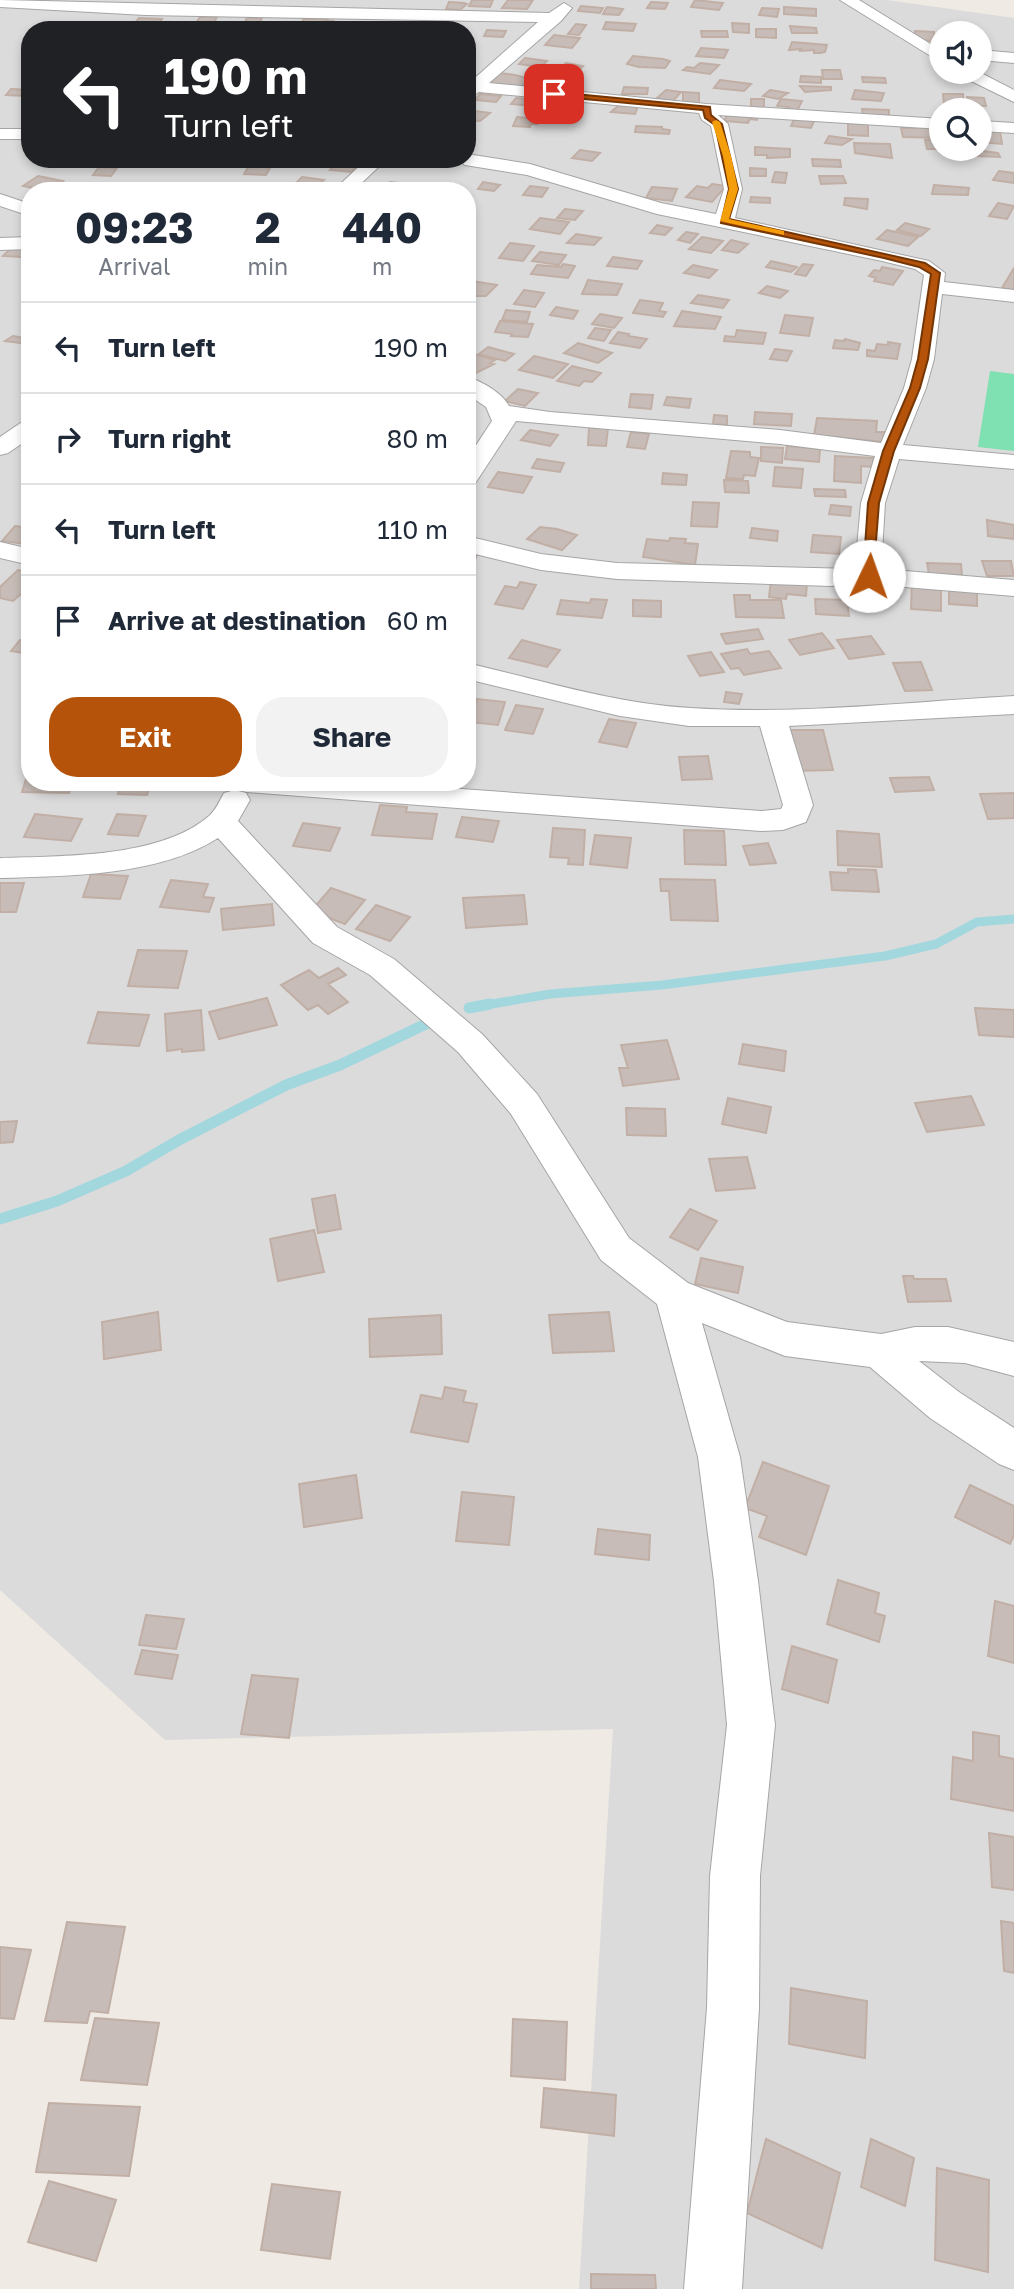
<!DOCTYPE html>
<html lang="en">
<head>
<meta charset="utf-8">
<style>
  :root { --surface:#fff; --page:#f2f2f3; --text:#1f2937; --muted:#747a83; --line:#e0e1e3; --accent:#b45309 }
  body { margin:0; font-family:"Golos Text",sans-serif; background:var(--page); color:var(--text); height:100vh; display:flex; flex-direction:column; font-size:26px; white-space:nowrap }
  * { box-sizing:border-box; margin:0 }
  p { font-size:23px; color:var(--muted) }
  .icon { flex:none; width:38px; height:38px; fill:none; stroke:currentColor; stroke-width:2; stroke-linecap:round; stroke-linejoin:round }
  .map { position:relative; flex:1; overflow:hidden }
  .sheet { position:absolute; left:21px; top:182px; width:455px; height:609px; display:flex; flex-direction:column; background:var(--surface); border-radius:28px; box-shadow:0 4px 10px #0003 }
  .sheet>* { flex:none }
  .banner { position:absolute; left:21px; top:21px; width:455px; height:147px; border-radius:28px; box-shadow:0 4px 10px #0003; background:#202124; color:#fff; overflow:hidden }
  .buttons { position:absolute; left:929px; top:21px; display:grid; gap:14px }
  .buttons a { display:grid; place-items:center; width:63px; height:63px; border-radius:50%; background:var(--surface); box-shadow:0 4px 10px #0003; font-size:35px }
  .pin { position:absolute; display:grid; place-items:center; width:60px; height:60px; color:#fff; margin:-30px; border-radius:14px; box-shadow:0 4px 10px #0006 }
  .me { position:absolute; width:77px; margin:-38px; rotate:3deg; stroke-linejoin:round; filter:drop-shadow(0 0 5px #0008) }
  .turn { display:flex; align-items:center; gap:24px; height:147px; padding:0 28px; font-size:32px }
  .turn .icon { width:91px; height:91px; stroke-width:2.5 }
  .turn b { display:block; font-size:49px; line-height:60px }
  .eta { display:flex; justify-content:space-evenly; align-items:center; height:119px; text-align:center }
  .eta b { font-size:42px; font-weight:700; line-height:49px }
  .cta { display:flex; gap:14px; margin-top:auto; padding:14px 28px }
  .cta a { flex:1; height:80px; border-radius:28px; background:var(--accent); color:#fff; font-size:28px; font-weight:700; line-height:80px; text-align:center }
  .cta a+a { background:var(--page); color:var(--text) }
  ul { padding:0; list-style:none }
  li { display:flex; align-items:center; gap:21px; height:91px; padding:0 28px; border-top:2px solid var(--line) }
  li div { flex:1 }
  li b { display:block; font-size:26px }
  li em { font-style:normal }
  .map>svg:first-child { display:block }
</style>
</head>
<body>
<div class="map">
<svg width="1014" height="2289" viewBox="0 0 1014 2289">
  <rect width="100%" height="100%" fill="#efeae4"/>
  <path fill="#dcdbdb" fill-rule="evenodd" d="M0 0H887L1014 18V2289H579L613 1729 165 1740 0 1590ZM30 30H467V159H30ZM942 33H980V72H942ZM942 110H980V149H942ZM30 191H467V782H30Z"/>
  <path fill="#7fe0b1" d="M990 371 1014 374V451L978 447Z"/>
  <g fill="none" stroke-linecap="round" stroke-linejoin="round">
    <path stroke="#a3d7de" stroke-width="9" d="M480 1006 550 994 662 985 885 956 936 944 977 922 1014 919"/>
    <path stroke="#a3d7de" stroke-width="11" d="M469 1008 490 1004
      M0 1219 57 1201 126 1171 179 1140 286 1085 340 1065 430 1022"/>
  </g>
  <path fill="#c7bcb7" stroke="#c1afa6" stroke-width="2" d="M472 0H493L490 7 469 6Z
    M508 0H533L527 9 502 8Z
    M695 0 723 3 719 10 691 7Z
    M449 2 464 3 467 4 460 10 446 9Z
    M651 2 668 3 665 9 647 8Z
    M581 6 603 8 600 13 578 11Z
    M607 7 623 9 619 15 603 14Z
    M784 7 816 9V16L784 14Z
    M762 8 779 9 777 17 759 15Z
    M200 17H217L213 24 196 23Z
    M139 18 162 19 158 25 134 24Z
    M247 18H262L258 26H243Z
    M304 19H327L326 20 333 21 328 28 298 27Z
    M606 22 636 24 633 31 603 29Z
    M732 23 749 24V33L733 32Z
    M576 24 586 25 579 35 568 34Z
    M790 26 816 28 817 33H792Z
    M756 29H776V38L756 37Z
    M487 30 506 31 503 37 484 36Z
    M701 31H727L728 37H702Z
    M915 31 934 32V41L916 40Z
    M554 35 580 38 572 48 545 45Z
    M792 42 827 45 825 52 820 53H814V50L800 51 801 49 789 50Z
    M701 48 728 50 724 58 696 56Z
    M633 56 663 59 670 61 665 68 639 67 627 64Z
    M525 58 547 61 541 67 519 64Z
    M566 63 583 66 576 72 559 70Z
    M700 63 719 65 710 74 683 70 687 67 694 68Z
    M822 70H840L842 79H823Z
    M499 73 515 75 530 79 521 87 487 84Z
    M801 76 821 77V83L800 82Z
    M862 77 885 78 886 83 863 82Z
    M720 80 751 84 744 91 714 88Z
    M800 86 831 87V90L805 92Z
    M624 87 648 88 647 94H622Z
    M11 89 30 90V92L27 96 6 95Z
    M666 90 681 92 673 101 657 98Z
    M770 90 788 93 778 99 763 96Z
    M855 90 884 93 881 101 852 99Z
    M683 92 699 93V103L683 102Z
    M480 94 501 96 496 102 475 100Z
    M943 94H963L964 106 944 105Z
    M967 97 984 98 986 106H969Z
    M516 98 536 100 532 106 511 104Z
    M751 99H764V111L751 110Z
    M781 99 802 101 797 111 787 110 789 107 777 106Z
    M551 100 571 101 569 108 549 107Z
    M619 105 638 106 635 114 611 112Z
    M862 109 889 110V116L863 115Z
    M467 110 490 113 480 121 467 120Z
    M728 113 758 116 757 120 750 119 748 123 724 121Z
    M517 117 540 119 537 124H531L530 127 513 126Z
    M794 119 814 121 811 128 791 126Z
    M848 123 868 124V136L848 135Z
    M636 126 662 127V129L670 130 669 134 635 132Z
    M901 128H936L938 138 903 137Z
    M980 130 1000 131 1002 144 980 142Z
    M829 136 852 139 842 145 825 143Z
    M925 140H942V149H948H927Z
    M854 143 890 144 892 158 855 153Z
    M755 147 790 149V157L767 158V155H755Z
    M580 150 600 153 592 161 572 158Z
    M974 150 998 153 1000 157 975 156Z
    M98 159H121L119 162H108L106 167 94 166Z
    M253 159H275L266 175 244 174Z
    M298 159H317L314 166 295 165Z
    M812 159 840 160 841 167 813 166Z
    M335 164 357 165 352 172 330 170Z
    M99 167 117 168 111 176 93 175Z
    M750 168 766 169V176H750Z
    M999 171 1014 173V183L993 180Z
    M775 172 787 173 785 183 772 182Z
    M38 176 63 181 48 191 23 186Z
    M819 176H843L846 183 821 184Z
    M302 177 324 180 316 188 294 185Z
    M390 182 410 184 404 191H383Z
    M483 182 500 185 494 191 478 189Z
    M219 184 236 186 235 188 255 190 213 191Z
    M712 184 726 186 712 202 686 197 697 186 708 188Z
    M934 185 969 188 968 195 932 194Z
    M530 186 548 188 542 197 523 195Z
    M652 187 677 189 672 201 646 198Z
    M751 197 770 198V203L750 202Z
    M845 198 868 199 867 209 844 205Z
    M998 203 1014 206 1007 219 989 216Z
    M565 209 583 211 575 220 557 218Z
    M540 218 569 222 560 234 530 229Z
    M905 223 929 229 921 236 897 230Z
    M657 225 672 228 665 235 650 233Z
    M887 230 918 237 908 246 877 239Z
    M686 232 698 234 690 243 678 240Z
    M576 234 601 238 594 245 567 243Z
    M702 237 723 241 711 253 689 249Z
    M731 240 748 244 738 253 722 250Z
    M510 243 534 246 523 261 499 258Z
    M13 246 30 248 21 257 3 256Z
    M540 252 566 255 559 265 532 261Z
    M613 257 642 261 637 269 607 266Z
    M771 261 797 267 791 272 766 267Z
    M563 264 575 266 568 278 531 274 537 265 561 267Z
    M803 264 813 265 806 276 795 274Z
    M693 265 717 270 709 278 684 273Z
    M882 267 903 271 893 285 874 281 876 278 869 276 874 270 880 271Z
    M1014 268V290L1002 288Z
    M588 280 622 284 617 295 582 294Z
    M472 281 497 285 486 296H467V285Z
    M767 286 788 291 780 298 759 293Z
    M524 290 544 293 535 307 514 304Z
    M698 295 729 300 723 308 691 303Z
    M640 300 663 303 659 311 666 312 663 317 633 313Z
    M556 307 578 311 573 319 550 315Z
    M506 310 530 312 527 322 502 320Z
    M682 311 721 317 715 329 674 326Z
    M600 314 622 318 614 328 592 324Z
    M785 315 813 318 809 336 780 333Z
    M500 321 533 324 528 337 511 336 512 334 495 332Z
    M595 328 611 330 604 341 588 338Z
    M737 330 766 333 763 344 724 341 725 336 735 337Z
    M618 332 629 334 628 336 647 339 640 348 610 343Z
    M13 336 30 339V344L5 341Z
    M845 339 860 343 858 350 833 348 835 340 844 341Z
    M888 342 900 344 897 359 867 356V350L875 351 877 344 888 345Z
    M578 343 612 353 598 363 564 353Z
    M488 347 514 354 505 361 479 354Z
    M775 349 792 351 787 361 770 359Z
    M474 354 495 360 490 363 494 364 474 374 467 372V358Z
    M534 356 568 364 553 378 519 370Z
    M572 366 601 373 592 382 584 381 579 386 557 381Z
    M518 389 538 393 525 406 505 401Z
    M631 394 653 395 651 409 629 407Z
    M667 397 691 399 689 408 664 405Z
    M755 412 792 414 791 426 754 424Z
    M714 415 727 416V425L713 424Z
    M817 418 877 421 876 432H884L883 442 814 435Z
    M589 427 608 428 606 446 588 445Z
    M530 430 558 435 550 446 521 440Z
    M631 432 649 434 645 449 627 447Z
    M787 446 820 449 819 462 785 459Z
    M761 447 783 448 782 463 761 461Z
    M731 451 750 452V457L759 458 755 476 744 475 743 479 726 478Z
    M835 456 873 458V467L861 466V483L834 481Z
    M537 459 564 463 560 472 532 468Z
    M775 467 803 469 801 488 773 486Z
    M498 472 532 477 523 493 488 487Z
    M663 473 687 475 686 485 662 484Z
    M724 480 748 481 749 493 725 492Z
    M814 489 845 490 846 497 815 496Z
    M693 502 719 503 717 527 691 526Z
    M831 505 851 507 850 516 829 514Z
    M987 520 1014 525V539L988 536Z
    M15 526 30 528V540L26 544 2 541Z
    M540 527 557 529 577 535 562 550 527 539Z
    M752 528 778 531 777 541 750 538Z
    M813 535 841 537 839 554 811 552Z
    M670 538 686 539 685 543 698 544 695 565 643 557 647 539 669 541Z
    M467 554H477L468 580H467Z
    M982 561H1011L1014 576H987Z
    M927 563 961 564 962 575 929 574Z
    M18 570 30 573V586L13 601 0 598V587Z
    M771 580 807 583 806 596 787 594 786 599 769 597Z
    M912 580 941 583V611L911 609Z
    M520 582 536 585 523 609 495 604 505 586 517 588Z
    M949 587 977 590V606L949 604Z
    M734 595H750V600H781L784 618 736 617Z
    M591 599 607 600 602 618 557 614 561 600 590 603Z
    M815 599 847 600 849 616 816 614Z
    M633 600 661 601V617L633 616Z
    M758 629 763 639 726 644 721 634Z
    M822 633 834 648 800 655 789 640Z
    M871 636 884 654 849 659 837 640Z
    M20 640 30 642V654L11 651Z
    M522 640 560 650 547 667 509 658Z
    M747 649 750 654 769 651 781 668 744 675 739 668 731 669 721 654Z
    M711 652 724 672 700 676 688 656Z
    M921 662 932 690 905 691 893 663Z
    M726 692 742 694 739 704 724 702Z
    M477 699 505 702 498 725 469 722Z
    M516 705 543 709 533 734 505 730Z
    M609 719 636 723 627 747 599 742Z
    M783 730H823L833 770 792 771Z
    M708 756 712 779 682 780 679 757Z
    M929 777 934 790 895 792 890 778Z
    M26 779H30V782H72L69 793 22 792Z
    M121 782H151L147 795 118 794Z
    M1014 793V818L988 819 980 794Z
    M380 805 407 807 406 812 437 814 432 839 372 835Z
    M35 814 82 819 71 841 24 837Z
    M117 814 146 816 138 836 108 834Z
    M462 817 499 821 493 842 456 837Z
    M303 823 340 828 330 851 293 846Z
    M553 828 585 830 583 865 568 864 569 858 550 857Z
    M684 830 724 831 726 865 685 864Z
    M837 831 879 834 882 867 838 865Z
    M595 835 631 838 627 868 590 864Z
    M768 843 776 863 750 865 743 846Z
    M848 869 876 870 879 892 832 890 830 872 848 873Z
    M91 874 128 876 120 899 83 897Z
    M660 879 715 880 718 921 671 920 669 891H661Z
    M171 880 208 884 203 897 214 898 209 912 160 907Z
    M0 883H24L16 912H0Z
    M331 888 365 900 345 924 311 911Z
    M524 895 527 924 466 928 463 898Z
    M272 904 274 925 223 930 221 909Z
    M376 905 410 917 390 941 356 929Z
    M138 950 187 951 178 988 128 986Z
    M338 968 346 975 328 984 348 1002 328 1014 318 1005 308 1010 281 985 309 970 319 978Z
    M267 998 277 1025 219 1039 209 1012Z
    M975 1008 1014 1010V1037L979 1035Z
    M201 1010 204 1050 182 1052V1049L167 1051 165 1014Z
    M98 1012 149 1015 139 1046 88 1043Z
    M667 1040 679 1079 623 1086 619 1068H628L621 1045Z
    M743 1044 786 1051 784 1071 739 1064Z
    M971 1096 984 1125 927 1132 915 1103Z
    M728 1098 771 1107 766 1133 722 1124Z
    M626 1108 665 1109 666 1136 627 1135Z
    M17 1121 13 1142 0 1143V1122Z
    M747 1157 755 1188 716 1191 709 1159Z
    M335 1195 341 1229 318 1233 312 1199Z
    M690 1209 717 1221 698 1250 670 1237Z
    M314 1230 324 1272 278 1281 270 1239Z
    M701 1258 743 1267 738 1293 695 1284Z
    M903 1276H913L914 1279H946L951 1301 908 1302Z
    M158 1312 161 1350 104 1359 102 1322Z
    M609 1312 614 1351 553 1353 549 1315Z
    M441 1315 442 1354 370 1357 369 1319Z
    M445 1387 466 1391 463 1402 477 1404 468 1442 411 1432 421 1395 442 1399Z
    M763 1462 829 1486 806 1555 759 1537 767 1516 745 1508Z
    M356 1475 362 1518 304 1527 299 1484Z
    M970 1485 1014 1506V1535L1010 1544 955 1517Z
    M462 1492 514 1497 509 1545 456 1541Z
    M598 1529 650 1535 649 1560 595 1554Z
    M838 1580 879 1593 875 1613 885 1616 879 1642 827 1624Z
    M995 1601 1014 1606V1663L988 1656Z
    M146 1615 184 1619 176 1649 139 1645Z
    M792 1646 837 1660 828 1703 782 1689Z
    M142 1650 178 1655 172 1679 135 1674Z
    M252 1675 298 1679 289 1738 241 1734Z
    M973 1732 999 1736V1756L1014 1759V1811L951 1799 953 1757 973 1761Z
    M989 1833 1014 1837V1890L992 1887Z
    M1001 1921 1014 1923V1973L1004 1971Z
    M67 1922 125 1927 108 2013 90 2011 87 2023 45 2021Z
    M0 1947 31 1950 14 2019 0 2018Z
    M791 1988 867 2001 865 2058 789 2044Z
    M95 2018 159 2023 147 2085 81 2080Z
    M513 2019 567 2022 565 2080 511 2076Z
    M544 2088 616 2095 614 2136 541 2127Z
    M49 2103 140 2107 129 2176 36 2172Z
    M766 2139 840 2173 822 2248 747 2213Z
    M871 2139 914 2158 905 2206 861 2187Z
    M937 2168 989 2180 988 2272 935 2260Z
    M49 2181 116 2200 96 2261 28 2242Z
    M272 2184 340 2192 330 2259 261 2250Z
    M591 2274 655 2275 656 2289H591Z"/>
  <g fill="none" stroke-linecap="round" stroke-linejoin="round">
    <g stroke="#a5a5a5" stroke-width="2">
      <path id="minor" d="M0 0 549 13 564 3 572 8 561 21 489 83 707 104 942 119V129L718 115 728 124 742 189 735 218 929 261 945 273 944 282 1014 290V302L942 294 934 359 926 388 903 445 1014 455V469L899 459 885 503 881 569 1014 580V596L868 584 831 586 617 579 541 570 467 552V536L541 554 617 563 855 569 861 503 875 456 780 444 516 421 476 482 467 484V459L492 421 486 407 467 394V377C482 381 502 393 509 406L550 412 780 430 881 443 904 388 912 359 924 275 915 269 882 261 657 214 527 175 465 165 456 159H467V154L530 164 661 203 716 214 724 189 711 126 702 120 699 113 479 92 467 99V85L538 22 145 15 0 7Z
        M840 0H859L942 51V63Z
        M980 50 1014 53V63L980 60Z
        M959 72H979L1014 90V102L961 76Z
        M980 121 1014 123V133L980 131Z
        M0 129H30V139H0Z
        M367 159H387L353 191H333Z
        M0 194 30 204V216L0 206Z
        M30 237V249L0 250V238Z
        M30 420V438L8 453 0 455V437L22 422Z
        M0 542 30 549V565L0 558Z
        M467 663C540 680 616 704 691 708 798 715 907 702 1014 696V714L789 726 813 805 806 822 783 830 761 831 247 792 236 790 232 783 365 782 761 811 781 809 783 805 760 726H689L620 716 467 679Z
        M235 790 246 793 250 800 238 821 337 927 394 959 482 1034 537 1094 629 1238 688 1283 787 1322 881 1334 915 1327H948L1014 1342V1376L965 1363 919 1361 959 1392 1014 1428V1470L999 1464 930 1418 870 1367 785 1356 702 1323 740 1457 758 1581 775 1725 760 1876 759 2008 742 2289H684L707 2008 710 1876 727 1725 714 1581 698 1457 657 1304 601 1260 511 1114 458 1052 370 975 313 943 218 838C159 876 68 876 0 878V858C61 856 161 858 209 816 216 810 220 800 224 793Z"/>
    </g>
    <use href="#minor" fill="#fff" fill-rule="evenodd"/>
  </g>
  <path fill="#b45309" stroke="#753606" stroke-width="2" d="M554 92 710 107 711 115 722 124 738 189 729 219 925 263 940 273 928 359 920 388 894 451 879 503 873 579 863 576 868 503 883 451 910 388 918 359 931 274 919 267 884 258 721 223 729 189 715 125 705 118 703 110 551 96Z"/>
  <path fill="#f59e0b" d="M716 120 720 122 731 156 738 189 729 219 784 231V235L720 221 729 189 723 156 712 122Z"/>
</svg>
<div class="buttons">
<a><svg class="icon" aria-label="sound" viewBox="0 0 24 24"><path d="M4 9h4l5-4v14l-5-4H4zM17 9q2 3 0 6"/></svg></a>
<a><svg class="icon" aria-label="search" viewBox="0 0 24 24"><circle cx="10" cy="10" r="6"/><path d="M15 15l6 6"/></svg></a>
</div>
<div class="pin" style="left:554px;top:94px;background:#d93025"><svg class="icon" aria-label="arrive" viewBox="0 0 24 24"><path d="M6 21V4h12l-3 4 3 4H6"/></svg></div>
<svg class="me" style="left:869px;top:576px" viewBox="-20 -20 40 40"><circle r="19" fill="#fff"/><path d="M0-13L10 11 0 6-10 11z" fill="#b45309"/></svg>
<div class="banner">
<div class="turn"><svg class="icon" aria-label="left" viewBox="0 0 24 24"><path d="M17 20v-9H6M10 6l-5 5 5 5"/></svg><div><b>190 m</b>Turn left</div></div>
</div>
<section class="sheet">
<div class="eta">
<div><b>09:23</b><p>Arrival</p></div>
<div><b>2</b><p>min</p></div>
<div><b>440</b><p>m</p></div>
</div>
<ul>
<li><svg class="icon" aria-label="left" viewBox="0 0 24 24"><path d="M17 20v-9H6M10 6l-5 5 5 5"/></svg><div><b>Turn left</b></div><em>190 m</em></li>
<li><svg class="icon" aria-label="right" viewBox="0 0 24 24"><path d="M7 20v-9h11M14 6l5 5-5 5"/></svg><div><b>Turn right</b></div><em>80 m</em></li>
<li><svg class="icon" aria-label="left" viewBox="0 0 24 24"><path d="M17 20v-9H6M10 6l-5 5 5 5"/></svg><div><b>Turn left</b></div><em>110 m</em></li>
<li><svg class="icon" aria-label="arrive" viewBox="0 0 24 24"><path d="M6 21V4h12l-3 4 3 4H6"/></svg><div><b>Arrive at destination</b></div><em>60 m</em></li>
</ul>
<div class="cta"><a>Exit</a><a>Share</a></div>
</section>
</div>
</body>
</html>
